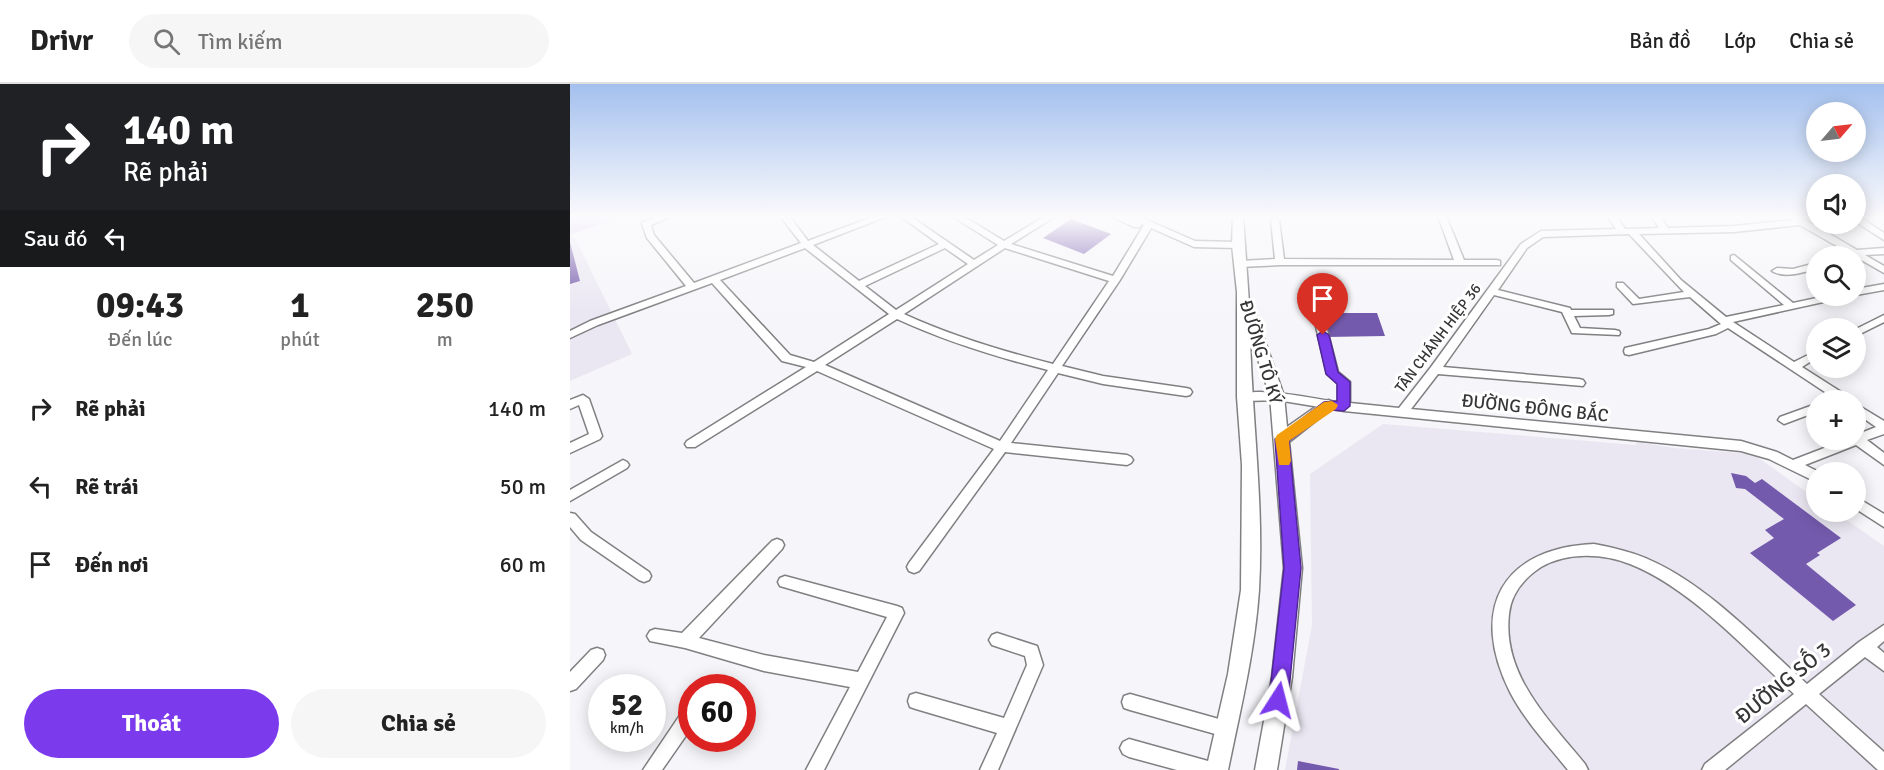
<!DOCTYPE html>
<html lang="vi">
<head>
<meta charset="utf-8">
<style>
  :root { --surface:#fff; --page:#f6f6f6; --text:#222; --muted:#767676; --line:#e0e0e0; --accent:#7c3aed }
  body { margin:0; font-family:Signika,sans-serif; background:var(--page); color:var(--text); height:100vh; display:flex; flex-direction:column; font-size:22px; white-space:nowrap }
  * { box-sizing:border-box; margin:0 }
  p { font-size:20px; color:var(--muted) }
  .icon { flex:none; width:33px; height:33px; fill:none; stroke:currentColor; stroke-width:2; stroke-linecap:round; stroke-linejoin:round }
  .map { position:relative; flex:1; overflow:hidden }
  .side { display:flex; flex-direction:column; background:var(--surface); width:570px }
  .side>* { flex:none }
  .guide { background:#202124; color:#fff; overflow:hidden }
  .needle { width:39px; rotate:62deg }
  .fabs { position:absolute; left:1236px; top:18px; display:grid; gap:12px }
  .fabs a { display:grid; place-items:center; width:60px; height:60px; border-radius:50%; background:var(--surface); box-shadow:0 3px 15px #0003; font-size:30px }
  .speed { position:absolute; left:18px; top:590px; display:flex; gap:12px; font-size:30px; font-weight:700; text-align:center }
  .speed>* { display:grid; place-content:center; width:78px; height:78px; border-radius:50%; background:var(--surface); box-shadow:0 3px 15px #0003; line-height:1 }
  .speed small { font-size:15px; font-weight:400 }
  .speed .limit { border:9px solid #d22; background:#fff; color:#111 }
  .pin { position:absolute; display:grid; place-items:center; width:51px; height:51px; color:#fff; margin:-62px -26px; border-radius:50% 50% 50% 0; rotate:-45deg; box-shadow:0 0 6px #0007 }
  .pin .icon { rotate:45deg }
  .me { position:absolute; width:66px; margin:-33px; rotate:9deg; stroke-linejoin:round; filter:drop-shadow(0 0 4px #0008) }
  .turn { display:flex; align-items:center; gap:21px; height:126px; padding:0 24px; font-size:27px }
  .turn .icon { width:78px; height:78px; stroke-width:2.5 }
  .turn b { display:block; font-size:42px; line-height:51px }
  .then { display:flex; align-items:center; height:57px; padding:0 24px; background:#0003; gap:12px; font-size:22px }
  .eta { display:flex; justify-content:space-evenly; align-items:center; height:102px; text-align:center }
  .eta b { font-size:36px; font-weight:800; line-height:42px }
  .action { display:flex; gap:12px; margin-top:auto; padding:12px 24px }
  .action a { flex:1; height:69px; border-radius:36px; background:var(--accent); color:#fff; font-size:24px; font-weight:800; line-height:69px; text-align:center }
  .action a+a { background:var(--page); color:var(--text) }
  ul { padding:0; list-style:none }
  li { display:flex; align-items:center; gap:18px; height:78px; padding:0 24px }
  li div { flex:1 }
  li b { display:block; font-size:22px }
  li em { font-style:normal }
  header { display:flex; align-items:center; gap:36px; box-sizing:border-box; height:84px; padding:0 30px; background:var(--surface); border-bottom:2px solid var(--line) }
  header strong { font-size:28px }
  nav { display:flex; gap:33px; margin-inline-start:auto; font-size:21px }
  .search { width:420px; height:54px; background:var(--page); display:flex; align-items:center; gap:15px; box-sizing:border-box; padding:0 21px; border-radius:33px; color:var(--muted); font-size:22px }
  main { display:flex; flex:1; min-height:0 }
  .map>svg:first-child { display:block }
</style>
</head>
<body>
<header>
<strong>Drivr</strong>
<div class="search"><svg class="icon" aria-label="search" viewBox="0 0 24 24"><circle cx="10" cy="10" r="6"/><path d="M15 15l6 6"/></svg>Tìm kiếm</div>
<nav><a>Bản đồ</a><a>Lớp</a><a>Chia sẻ</a></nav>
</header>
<main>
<section class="side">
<div class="guide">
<div class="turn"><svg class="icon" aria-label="right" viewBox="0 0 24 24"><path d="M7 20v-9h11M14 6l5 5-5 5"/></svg><div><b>140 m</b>Rẽ phải</div></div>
<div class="then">Sau đó<svg class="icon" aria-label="left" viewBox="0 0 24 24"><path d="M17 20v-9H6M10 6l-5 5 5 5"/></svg></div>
</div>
<div class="eta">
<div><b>09:43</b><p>Đến lúc</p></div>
<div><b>1</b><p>phút</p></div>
<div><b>250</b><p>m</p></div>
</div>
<ul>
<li><svg class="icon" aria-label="right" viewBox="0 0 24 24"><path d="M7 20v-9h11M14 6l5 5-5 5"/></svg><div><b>Rẽ phải</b></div><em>140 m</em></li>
<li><svg class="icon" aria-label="left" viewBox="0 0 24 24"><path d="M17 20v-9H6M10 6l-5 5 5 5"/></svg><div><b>Rẽ trái</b></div><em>50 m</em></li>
<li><svg class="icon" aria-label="arrive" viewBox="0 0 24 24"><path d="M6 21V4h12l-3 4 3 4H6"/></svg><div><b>Đến nơi</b></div><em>60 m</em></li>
</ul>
<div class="action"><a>Thoát</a><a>Chia sẻ</a></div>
</section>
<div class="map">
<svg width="1314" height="686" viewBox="0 0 1314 686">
  <rect width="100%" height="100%" fill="#f6f5f9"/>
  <path fill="#eae7f2" d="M4 152 62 270 0 297V153Z
    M813 340 1066 361V358L1104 364 1183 370 1246 415V428H1265L1314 462V686H715L742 541 740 390Z"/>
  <path fill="#dcd3f8" d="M0 132H53L0 151Z"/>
  <path fill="#745aac" d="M501 135 541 150 514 170 473 154Z
    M0 158 10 197 0 200Z
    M753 229H807L815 252 757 253Z
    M1161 389 1176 392 1185 399 1192 395 1271 454 1247 469 1250 471 1236 480 1286 521 1263 537 1180 469 1204 454 1195 446 1214 435 1175 405 1166 404Z
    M728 677 769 685V686H727Z"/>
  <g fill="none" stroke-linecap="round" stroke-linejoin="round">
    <g stroke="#808083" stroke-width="3">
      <path id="minor" d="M89 132H103L81 141 84 151 124 199 231 159 210 132H219L238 157 305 132H318L243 161 289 197 369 160 330 132H340L404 176 428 161 382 132H393L434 157 475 132H486L441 160 543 192 574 141 571 140 570 143H564L540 132H553L560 135 556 132H568L625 157 668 158 673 161 668 164 624 163 581 144 580 146 550 196 492 282 533 292 616 304 620 305 622 308 620 311 616 312 533 300 488 289 441 359 557 371 561 373 563 376 561 379 557 381 435 368 349 487 344 489 339 487 337 483 339 479 424 365 247 287 125 363H117L115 360 117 357 236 283 212 277 142 199 28 241 0 254V247L20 237 116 202 77 154 72 140 73 138ZM235 164 319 230 244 278 220 271 150 196ZM375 164 398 180 326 226 295 202ZM435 164 539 197 483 280C432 267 382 252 334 230ZM327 235C375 257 426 273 478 286L430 357 255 281Z
        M868 132H876L894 176H927L930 177V181H710L670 183 665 180 670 177 705 175 701 136 705 133 709 136 714 175 884 176Z
        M1037 132H1046L1055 145 1089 144 1081 132H1090L1098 144 1164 142 1223 136 1222 132H1229L1287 166 1314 164V170L1295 171 1314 182V189L1230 141 1164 148 1069 150 1111 196 1156 233 1214 221 1161 176V172L1164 171 1223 219 1256 212H1272L1267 215 1163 238 1224 278 1246 267V274L1232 283 1279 313 1280 316H1267L1158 244 1146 250 1059 271 1055 270 1054 267 1055 264 1139 245 1151 240 1120 213 1063 220 1047 203V199H1053L1069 215 1114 208 1059 150 973 153 957 164 928 206 1000 224 1001 226H1043V230L1039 231 1004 232 1010 244 1045 246 1049 247 1050 249 1049 251 1002 249 992 228 924 211 873 283 1009 295 1013 296 1015 299 1013 302 868 290 841 325 1171 357 1207 368 1223 376 1275 356H1286V351L1306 343 1286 329V320L1314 337V350L1297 356 1314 369V381L1286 361 1235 381 1249 388H1246V398L1199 375 1171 367 774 327 707 316 674 317 668 313C681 300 748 316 768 318V300L757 290 744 234 749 231 754 234 768 288 780 298V319L829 324 861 283 951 160 971 147 1046 145Z
        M1286 132H1293V135L1314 149V156L1286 138Z
        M1246 179V185C1233 188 1215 195 1202 187L1207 184 1223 185Z
        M1314 200V206L1286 211V205Z
        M1314 231V238L1286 252V245Z
        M13 311 19 315 32 352 30 355 0 369V359L19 350 9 321 0 325V316Z
        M1246 320V328L1214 340 1208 336 1210 333Z
        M53 376 57 378 59 381 57 384 0 417V406Z
        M1286 413 1314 430V443L1286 425Z
        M0 429 5 430 21 448 79 488 81 492 79 496 74 498 69 496 11 456 0 443Z
        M207 455 212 457 214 461 212 465 129 554 194 571 288 588 317 533 210 502 208 498 210 494 215 492 327 522 332 524 334 529 254 686H236L280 603 194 587 115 564 80 557 77 552 80 547 85 545 112 549 202 457Z
        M1024 460C1044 464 1063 468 1082 477 1138 502 1190 558 1237 600L1289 558 1314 541V557L1307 563 1314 569V587L1295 573 1249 610 1314 668V686H1308L1236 620 1155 686H1132L1135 680 1224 610C1177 566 1119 503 1060 480 1032 469 997 468 971 483 954 494 941 510 939 530 932 591 979 636 1015 680L1018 686H998C978 661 955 637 940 608 899 526 931 464 1024 460Z
        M427 549 467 562 473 581 428 686H410L427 649 346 625 340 623 338 617 340 611 346 609 434 634 457 581 455 572 422 561 419 556 422 551Z
        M27 564 33 566 35 571 33 576 6 605 0 607V588L21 566Z
        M560 610 656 637 662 639 664 645 662 651 656 653 560 626 554 624 552 618 554 612Z
        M116 629 122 631V643L92 686H73L110 631Z
        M559 655 638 677 644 680 647 686H607L559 673 553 670 550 664 553 658Z"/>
    </g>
    <g stroke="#808083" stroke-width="3">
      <path id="major" d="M663 132H673L679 219 683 222 714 312 717 343 754 317 759 316 766 321 719 358 732 484 722 593 707 686H685L702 593 714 484 700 312 680 251C682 336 694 421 689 506 685 567 670 627 658 686H636L658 590 671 506 672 381 667 313V208L662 161Z"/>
    </g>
    <use href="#minor" fill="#fff" fill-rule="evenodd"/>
    <use href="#major" fill="#fff" fill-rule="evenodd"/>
  </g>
  <linearGradient id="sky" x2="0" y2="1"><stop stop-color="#a3c0ee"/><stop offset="0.58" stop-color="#fbfafc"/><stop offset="1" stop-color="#fbfafc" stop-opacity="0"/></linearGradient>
  <rect width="1314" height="228" fill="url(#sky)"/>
  <path fill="#7c3aed" stroke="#51269a" stroke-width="1.5" d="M753 247 759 251 768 288 780 298V322L774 327 761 326 719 357 731 484 718 616 715 622 708 625 702 622 699 616 714 484 705 355 754 318 767 317V300L756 290 747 251Z"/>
  <path fill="#f59e0b" d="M762 317 768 321 766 325 719 357 721 377 719 381H709L705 355 707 351 754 318Z"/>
  <g text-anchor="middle" stroke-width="6" stroke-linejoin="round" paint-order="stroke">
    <g font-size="15" fill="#363537" stroke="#fff">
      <text transform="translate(868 254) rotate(-53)" y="5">TÂN CHÁNH HIỆP 36</text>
    </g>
    <g font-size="18" fill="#363537" stroke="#fff">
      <text transform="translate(691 268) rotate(73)" y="6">ĐƯỜNG TÔ KÝ</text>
      <text transform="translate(965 324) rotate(6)" y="6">ĐƯỜNG ĐÔNG BẮC</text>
    </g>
    <g font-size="21" fill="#363537" stroke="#fff">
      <text transform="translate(1213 599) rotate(-39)" y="7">ĐƯỜNG SỐ 3</text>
    </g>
  </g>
</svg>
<div class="fabs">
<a><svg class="needle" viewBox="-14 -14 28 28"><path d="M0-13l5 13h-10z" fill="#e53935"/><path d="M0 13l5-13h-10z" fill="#767676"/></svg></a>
<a><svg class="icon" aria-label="sound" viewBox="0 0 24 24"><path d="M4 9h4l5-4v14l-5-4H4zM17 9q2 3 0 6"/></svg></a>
<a><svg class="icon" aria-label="search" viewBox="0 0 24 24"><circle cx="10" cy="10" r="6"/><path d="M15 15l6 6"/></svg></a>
<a><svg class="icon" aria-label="layers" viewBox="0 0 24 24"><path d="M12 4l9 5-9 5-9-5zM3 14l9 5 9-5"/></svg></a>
<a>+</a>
<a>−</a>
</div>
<div class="speed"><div>52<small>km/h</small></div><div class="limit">60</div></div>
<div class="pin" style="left:753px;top:251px;background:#d93025"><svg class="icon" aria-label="arrive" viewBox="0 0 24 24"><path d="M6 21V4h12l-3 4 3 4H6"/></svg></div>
<svg class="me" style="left:708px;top:616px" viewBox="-20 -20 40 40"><path d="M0-17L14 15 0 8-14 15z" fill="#7c3aed" stroke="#fff" stroke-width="4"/></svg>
</div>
</main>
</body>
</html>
